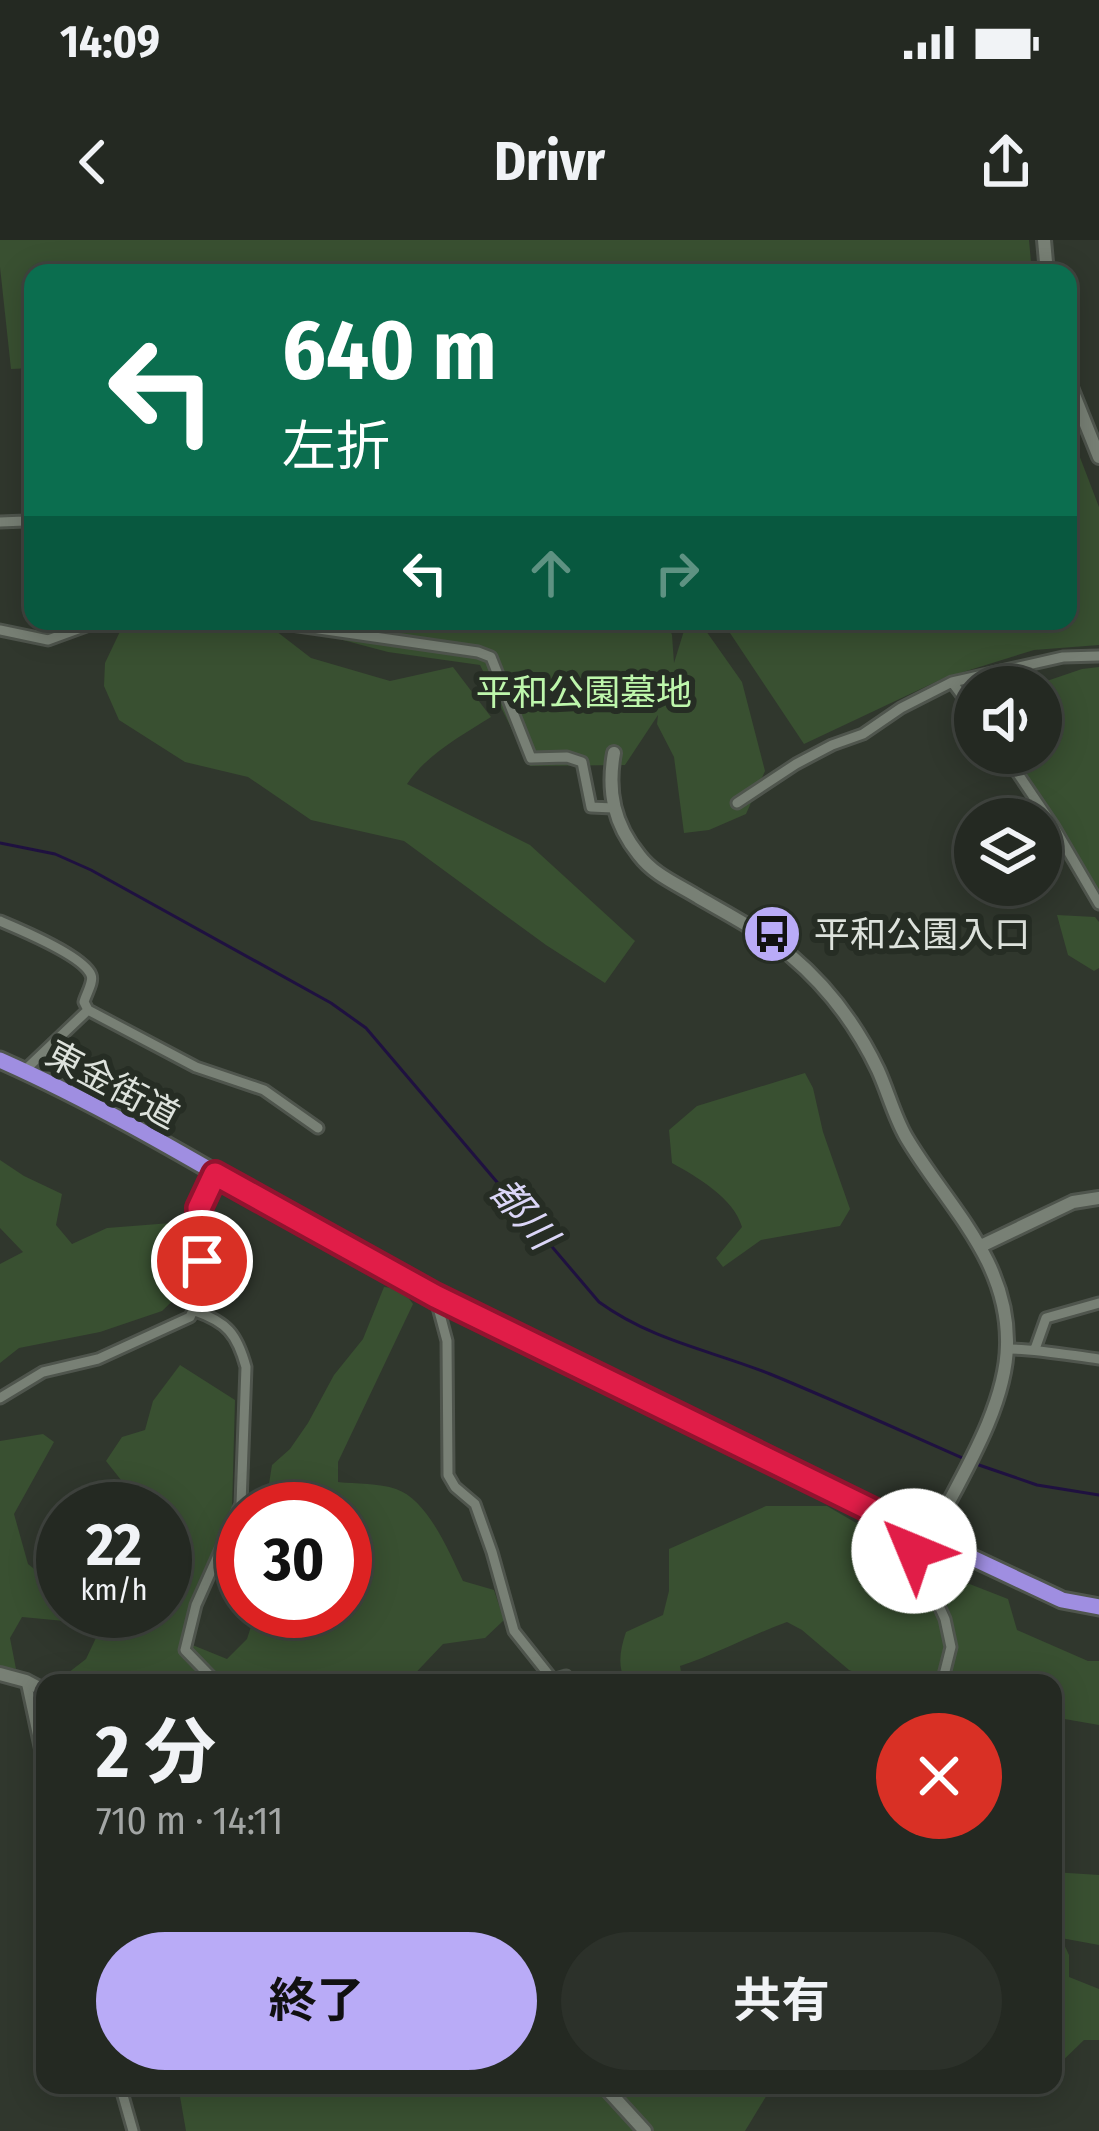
<!DOCTYPE html>
<html lang="ja">
<head>
<meta charset="utf-8">
<style>
  :root { --surface:#242922; --page:#2c312a; --text:#f1f3f6; --muted:#a3a6a5; --line:#414540; --accent:#b9abf7 }
  body { margin:0; font-family:"Fira Sans Condensed","Noto Sans JP",sans-serif; background:var(--page); color:var(--text); height:100vh; display:flex; flex-direction:column; font-size:45px; white-space:nowrap }
  * { box-sizing:border-box; margin:0 }
  p { font-size:39px; color:var(--muted) }
  .icon { flex:none; width:66px; height:66px; fill:none; stroke:currentColor; stroke-width:2; stroke-linecap:round; stroke-linejoin:round }
  .map { position:relative; flex:1; overflow:hidden }
  .drawer { position:absolute; left:36px; top:1434px; width:1026px; height:420px; display:flex; flex-direction:column; background:var(--surface); border-radius:24px; box-shadow:0 6px 30px #0003,0 0 0 3px var(--line) }
  .drawer>* { flex:none }
  .banner { position:absolute; left:24px; top:24px; width:1053px; height:366px; border-radius:24px; box-shadow:0 6px 30px #0003,0 0 0 3px var(--line); background:#0b6e4f; color:#fff; overflow:hidden }
  .controls { position:absolute; left:954px; top:426px; display:grid; gap:24px }
  .controls a { display:grid; place-items:center; width:108px; height:108px; border-radius:50%; background:var(--surface); box-shadow:0 6px 30px #0003,0 0 0 3px var(--line); font-size:60px }
  .speed { position:absolute; left:36px; top:1242px; display:flex; gap:24px; font-size:60px; font-weight:700; text-align:center }
  .speed>* { display:grid; place-content:center; width:156px; height:156px; border-radius:50%; background:var(--surface); box-shadow:0 6px 30px #0003,0 0 0 3px var(--line); line-height:1 }
  .speed small { font-size:30px; font-weight:400 }
  .speed .limit { border:18px solid #d22; background:#fff; color:#111 }
  .pin { position:absolute; display:grid; place-items:center; width:102px; height:102px; color:#fff; margin:-51px; border:6px solid #fff; border-radius:50%; box-shadow:0 3px 12px #0007 }
  .me { position:absolute; width:132px; margin:-66px; rotate:315deg; stroke-linejoin:round; filter:drop-shadow(0 0 9px #0008) }
  .turn { display:flex; align-items:center; gap:42px; height:252px; padding:0 60px; font-size:54px }
  .turn .icon { width:156px; height:156px; stroke-width:2.5 }
  .turn b { display:block; font-size:84px; line-height:102px }
  .lanes { display:flex; align-items:center; height:114px; padding:0 60px; background:#0003; justify-content:center; gap:60px; direction:ltr }
  .lanes .off { opacity:.35 }
  .round { display:grid; place-items:center; flex:none; width:126px; height:126px; border-radius:63px; background:var(--page) }
  .summary { display:flex; align-items:center; justify-content:space-between; height:204px; padding:0 60px }
  h1 { font-size:72px; font-weight:700; line-height:90px }
  .button { display:flex; gap:24px; margin-top:auto; padding:24px 60px }
  .button a { flex:1; height:138px; border-radius:72px; background:var(--accent); color:#111; font-size:48px; font-weight:700; line-height:138px; text-align:center }
  .button a+a { background:var(--page); color:var(--text) }
  .status { display:flex; justify-content:space-between; align-items:center; height:84px; padding:0 60px; background:var(--surface); direction:ltr }
  .status svg { height:33px; fill:currentColor }
  header { display:flex; justify-content:space-between; align-items:center; height:156px; padding:0 60px; background:var(--surface); font-size:54px; font-weight:700 }
  .map>svg:first-child { display:block }
</style>
</head>
<body>
<div class="status"><b>14:09</b><svg viewBox="0 0 49 12"><path d="M0 12V9h3v3zM5 12V6h3v6zM10 12V3h3v9zM15 12V0h3v12zM26 1h20v11H26zM47 4h2v5h-2z"/></svg></div>
<header><svg class="icon" aria-label="back" viewBox="0 0 24 24"><path d="M15 5l-7 7 7 7"/></svg>Drivr<svg class="icon" aria-label="share" viewBox="0 0 24 24"><path d="M12 15V3M7 8l5-5 5 5M5 13v7h14v-7"/></svg></header>
<div class="map">
<svg width="1099" height="1891" viewBox="0 0 1099 1891">
  <rect width="100%" height="100%" fill="#30372d"/>
  <path fill="#395031" d="M0 0H1029L1032 33H33V128L11 129 0 27Z
    M1068 186 1099 267V405L1034 410 944 438 804 504 722 381H1068Z
    M125 381H263L311 418 390 441 453 427 491 477C461 496 427 514 407 544L530 605 635 701 605 743 546 705 404 601 311 580 248 537 185 522 119 480 104 446 105 423Z
    M314 381H667L672 395 674 423 687 381H699L742 442 765 531 746 574 709 590 684 593 674 517 657 484 658 475 625 525 530 526 480 425 388 412 339 399Z
    M1099 427V658L1007 513H1041V447H1029L1082 429Z
    M1057 675 1095 677 1099 682V728L1094 731 1068 715Z
    M805 833 813 848 823 892 850 969 840 986 761 1000 723 1027 716 1018 742 987C734 958 697 937 672 923L669 890 697 866Z
    M0 920 24 936 62 954 56 985 72 1004 107 988 171 983 191 1043 162 1071 100 1092 19 1108 0 1123V1024L23 1012 0 988Z
    M384 1047 402 1049 413 1064 338 1222V1242C356 1244 379 1243 396 1249 428 1260 449 1312 463 1341L494 1350 504 1380 485 1398 443 1404 406 1443H55L86 1419 104 1381 148 1392 158 1371H165V1348L169 1331 165 1325V1269H130L136 1259 106 1221 122 1197 145 1190 153 1161 180 1125 235 1160 232 1269 196 1347 190 1404 227 1419 247 1399 256 1371H345V1269H269L268 1250 272 1225 290 1209 308 1183 334 1135 363 1099Z
    M43 1194 54 1202 14 1274 28 1324 63 1352V1371H75V1382L22 1377 10 1398 16 1429 0 1426V1201Z
    M766 1266H827L944 1334 1008 1359 1017 1390 1088 1421H1099V1485L1053 1477V1443H884L849 1430 802 1390 787 1382C751 1395 717 1414 680 1426L683 1443H626C617 1426 620 1410 626 1392L663 1375 669 1351V1309Z
    M1053 1632 1099 1635V1705L1061 1698 1069 1715V1737L1099 1749V1800H1084L1053 1830Z
    M178 1845H597L614 1850V1845H773L745 1891H186Z"/>
  <g fill="none" stroke-linecap="round" stroke-linejoin="round">
    <path stroke="#1f1140" stroke-width="3" d="M0 603 55 614 91 630 331 763 366 788 599 1062C653 1101 710 1110 770 1134 836 1161 901 1191 967 1220
      M976 1224 1037 1245 1099 1255"/>
    <g stroke="#4f554d" stroke-width="15">
      <path id="minor" d="M0 282 25 281 33 276
        M264 381 478 412 491 417 531 518 567 517 582 522 591 567 613 568
        M0 390 48 400 100 381
        M952 442 975 473
        M1004 513 1054 587 1099 664
        M737 563 796 524 832 505 863 494 901 468 952 442 1063 417 1099 416
        M0 681C19 689 84 716 91 735 94 742 86 754 84 762L88 770
        M88 770 196 827 264 850 318 888
        M24 831 88 770
        M435 1056 447 1101 448 1235 455 1247 475 1264 492 1312 514 1391 553 1440 566 1436 571 1443
        M195 1071C227 1082 237 1094 246 1127L241 1264 196 1365 185 1410 217 1443
        M1008 1109C1038 1109 1068 1115 1099 1119
        M1035 1109 1046 1078 1099 1063
        M0 1158 43 1132 98 1119 190 1077 202 1051 199 968 215 934
        M902 1285 945 1379 951 1407 942 1443
        M26 1441 45 1530
        M120 1845 133 1891
        M689 1845 732 1848 739 1845"/>
    </g>
    <g stroke="#4f554d" stroke-width="18">
      <path id="tertiary" d="M1044 0 1047 33
        M1068 140 1099 217
        M614 513C607 552 614 584 639 615 654 635 677 644 698 657 729 675 762 692 790 715 827 746 857 786 878 830 888 852 894 876 906 897 946 965 1009 1019 1007 1105 1006 1169 958 1242 930 1298
        M981 1006 1073 962 1099 958
        M0 1434 26 1441 45 1451
        M603 1845 645 1891"/>
    </g>
    <g stroke="#4f554d" stroke-width="21">
      <path id="trunk" d="M0 820C149 886 287 980 432 1055 639 1162 851 1261 1062 1360L1099 1367"/>
    </g>
    <use href="#minor" stroke="#788075" stroke-width="9"/>
    <use href="#tertiary" stroke="#788075" stroke-width="12"/>
    <use href="#trunk" stroke="#9f8ee1" stroke-width="15"/>
  </g>
  <g fill="none" stroke-linecap="round" stroke-linejoin="round">
    <g stroke="#92132f" stroke-width="30">
      <path id="route" d="M202 1021 199 968 215 934 435 1056 902 1285 914 1311"/>
    </g>
    <use href="#route" stroke="#e11d48" stroke-width="21"/>
  </g>
  <defs>
    <g id="bus-disc" transform="scale(3)"><circle r="9.5" fill="#b9abf7" stroke="#262d24"/><path d="M-5-6H5V4H4V6H2V4H-2V6H-4V4H-5ZM-3.5-4V0h7V-4ZM-3.5 1.2v1.5H-2V1.2ZM2 1.2v1.5H3.5V1.2Z" fill="#111"/></g>
  </defs>
  <g fill-rule="evenodd">
    <use href="#bus-disc" x="772" y="694"/>
  </g>
  <g text-anchor="middle" stroke-width="12" stroke-linejoin="round" paint-order="stroke">
    <g font-size="36" fill="#bef7ac" stroke="#262d24">
      <text x="584" y="465">平和公園墓地</text>
    </g>
    <g font-size="36" fill="#dde2dc" stroke="#262d24" text-anchor="start">
      <text x="814" y="707">平和公園入口</text>
    </g>
    <g font-size="36" fill="#dde2dc" stroke="#262d24">
      <text transform="translate(113 844) rotate(28)" y="13">東金街道</text>
    </g>
    <g font-size="39" font-style="italic" fill="#dbd6f8" stroke="#262d24">
      <text transform="translate(524 973) rotate(50)" y="14">都川</text>
    </g>
  </g>
</svg>
<div class="controls">
<a><svg class="icon" aria-label="sound" viewBox="0 0 24 24"><path d="M4 9h4l5-4v14l-5-4H4zM17 9q2 3 0 6"/></svg></a>
<a><svg class="icon" aria-label="layers" viewBox="0 0 24 24"><path d="M12 4l9 5-9 5-9-5zM3 14l9 5 9-5"/></svg></a>
</div>
<div class="speed"><div>22<small>km/h</small></div><div class="limit">30</div></div>
<div class="pin" style="left:202px;top:1021px;background:#d93025"><svg class="icon" aria-label="arrive" viewBox="0 0 24 24"><path d="M6 21V4h12l-3 4 3 4H6"/></svg></div>
<svg class="me" style="left:914px;top:1311px" viewBox="-20 -20 40 40"><circle r="19" fill="#fff"/><path d="M0-13L10 11 0 6-10 11z" fill="#e11d48"/></svg>
<div class="banner">
<div class="turn"><svg class="icon" aria-label="left" viewBox="0 0 24 24"><path d="M17 20v-9H6M10 6l-5 5 5 5"/></svg><div><b>640 m</b>左折</div></div>
<div class="lanes"><svg class="icon" aria-label="left" viewBox="0 0 24 24"><path d="M17 20v-9H6M10 6l-5 5 5 5"/></svg><svg class="icon off" aria-label="ahead" viewBox="0 0 24 24"><path d="M12 20V5M6 11l6-6 6 6"/></svg><svg class="icon off" aria-label="right" viewBox="0 0 24 24"><path d="M7 20v-9h11M14 6l5 5-5 5"/></svg></div>
</div>
<section class="drawer">
<div class="summary"><div><h1>2 分</h1><p>710 m · 14:11</p></div><a class="round" style="background:#d93025;color:#fff"><svg class="icon" aria-label="close" viewBox="0 0 24 24"><path d="M6 6l12 12M18 6L6 18"/></svg></a></div>
<div class="button"><a>終了</a><a>共有</a></div>
</section>
</div>
</body>
</html>
